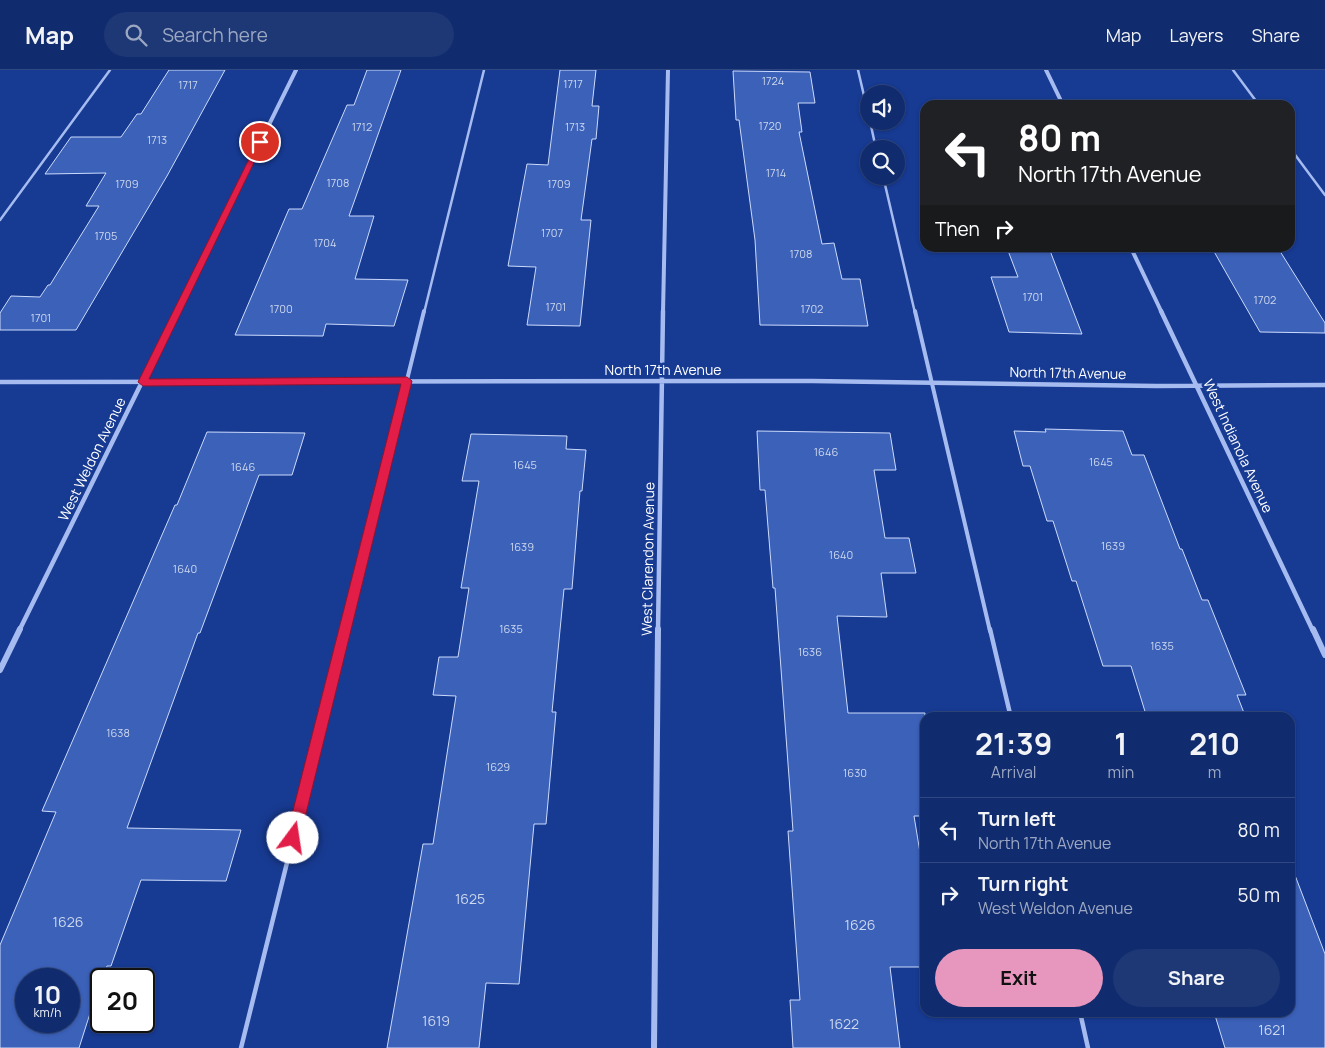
<!DOCTYPE html>
<html lang="en">
<head>
<meta charset="utf-8">
<style>
  :root { --surface:#112c6e; --page:#1e3876; --text:#f1f3f6; --muted:#9ca7c2; --line:#304881; --accent:#e797bd }
  body { margin:0; font-family:Manrope,sans-serif; background:var(--page); color:var(--text); height:100vh; display:flex; flex-direction:column; font-size:19px; white-space:nowrap }
  * { box-sizing:border-box; margin:0 }
  p { font-size:16px; color:var(--muted) }
  .icon { flex:none; width:28px; height:28px; fill:none; stroke:currentColor; stroke-width:2; stroke-linecap:round; stroke-linejoin:round }
  .map { position:relative; flex:1; overflow:hidden }
  .panel { position:absolute; left:920px; top:642px; width:375px; height:305px; display:flex; flex-direction:column; background:var(--surface); border-radius:15px; box-shadow:0 1px 4px #0004,0 0 0 1px var(--line) }
  .panel>* { flex:none }
  .top-card { position:absolute; left:920px; top:30px; width:375px; height:152px; border-radius:15px; box-shadow:0 1px 4px #0004,0 0 0 1px var(--line); background:#202124; color:#fff; overflow:hidden }
  .tools { position:absolute; left:860px; top:15px; display:grid; gap:10px }
  .tools a { display:grid; place-items:center; width:45px; height:45px; border-radius:50%; background:var(--surface); box-shadow:0 1px 4px #0004,0 0 0 1px var(--line); font-size:25px }
  .speed { position:absolute; left:15px; top:898px; display:flex; gap:10px; font-size:25px; font-weight:700; text-align:center }
  .speed>* { display:grid; place-content:center; width:65px; height:65px; border-radius:50%; background:var(--surface); box-shadow:0 1px 4px #0004,0 0 0 1px var(--line); line-height:1 }
  .speed small { font-size:12px; font-weight:400 }
  .speed .limit { border:2px solid #111; border-radius:8px; background:#fff; color:#111 }
  .pin { position:absolute; display:grid; place-items:center; width:42px; height:42px; color:#fff; margin:-21px; border:2px solid #fff; border-radius:50%; box-shadow:0 1px 5px #0007 }
  .me { position:absolute; width:55px; margin:-28px; rotate:14deg; stroke-linejoin:round; filter:drop-shadow(0 0 4px #0008) }
  .turn { display:flex; align-items:center; gap:18px; height:105px; padding:0 15px; font-size:22px }
  .turn .icon { width:65px; height:65px; stroke-width:2.5 }
  .turn b { display:block; font-size:35px; line-height:42px }
  .then { display:flex; align-items:center; height:48px; padding:0 15px; background:#0003; gap:10px; font-size:19px }
  .eta { display:flex; justify-content:space-evenly; align-items:center; height:85px; text-align:center }
  .eta b { font-size:30px; font-weight:700; line-height:35px }
  .button { display:flex; gap:10px; margin-top:auto; padding:10px 15px }
  .button a { flex:1; height:58px; border-radius:30px; background:var(--accent); color:#111; font-size:20px; font-weight:700; line-height:58px; text-align:center }
  .button a+a { background:var(--page); color:var(--text) }
  ul { padding:0; list-style:none }
  li { display:flex; align-items:center; gap:15px; height:65px; padding:0 15px; border-top:1px solid var(--line) }
  li div { flex:1 }
  li b { display:block; font-size:19px }
  li em { font-style:normal }
  header { display:flex; align-items:center; gap:30px; box-sizing:border-box; height:70px; padding:0 25px; background:var(--surface); border-bottom:1px solid var(--line) }
  header strong { font-size:24px }
  nav { display:flex; gap:28px; margin-inline-start:auto; font-size:18px }
  .search { width:350px; height:45px; background:var(--page); display:flex; align-items:center; gap:12px; box-sizing:border-box; padding:0 18px; border-radius:28px; color:var(--muted); font-size:19px }
  .map>svg:first-child { display:block }
</style>
</head>
<body>
<header>
<strong>Map</strong>
<div class="search"><svg class="icon" aria-label="search" viewBox="0 0 24 24"><circle cx="10" cy="10" r="6"/><path d="M15 15l6 6"/></svg>Search here</div>
<nav><a>Map</a><a>Layers</a><a>Share</a></nav>
</header>
<div class="map">
<svg width="1325" height="978" viewBox="0 0 1325 978">
  <rect width="100%" height="100%" fill="#173a92"/>
  <path fill="#3b61b9" stroke="#ccdbfc" fill-rule="evenodd" d="M169 0H225L167 106 76 260H0V243L11 226 40 227 48 215H50L99 136H86L106 103 45 104 71 67H121L137 44H141Z
    M367 0H401L349 146H374L355 209 408 210 394 256 326 254 323 266 235 265 289 139H302L347 35H354Z
    M560 0H596L592 36H599L596 69H592L581 150H591L580 256 527 255 536 197 508 196 527 94 548 95Z
    M733 1 810 2 815 33H798L802 62H799L822 174 834 173 842 209H860L868 256 760 255 755 170 739 50H736Z
    M1007 178H1049L1082 264 1009 262 991 207H1018Z
    M1212 178H1278L1325 253V263L1260 262Z
    M1045 359 1123 361 1132 385H1144L1180 479H1182L1202 530H1208L1246 625H1237L1246 648H1147L1131 596H1103L1076 511H1072L1053 451H1047L1030 396H1023L1014 361 1046 362Z
    M757 361 890 363 896 400H874L885 468H909L916 503H881L887 547 837 546 848 643H925V746H914L925 813V897H890L900 978H793L790 930H800L788 761H793L775 518H773L765 420H760Z
    M207 362 305 363 292 405H259L200 563H198L127 758 241 760 226 811 141 810 111 896H107L101 909 79 978H0V875L56 742 42 741 175 435H177ZM26 909H69V951H26Z
    M471 364 567 366 566 379 586 380 582 421H580L572 519H564L552 642H556L546 754H534L519 914 486 913 479 978H387L423 774H433L456 626 433 625 439 587H458L469 518H461L479 411H462Z
    M1293 800 1325 884V978H1225L1214 942H1290V801Z"/>
  <g fill="none" stroke-linecap="round" stroke-linejoin="round">
    <path stroke="#a6bcf0" stroke-width="2.5" d="M858 0 869 47
      M1233 0 1259 35
      M870 51 876 79
      M1290 78 1325 125
      M883 106 915 243
      M0 150 110 0
      M424 243 484 0"/>
    <path stroke="#a6bcf0" stroke-width="4" d="M915 241 990 561
      M345 561 424 241"/>
    <path stroke="#a6bcf0" stroke-width="4.5" d="M990 559 1011 648
      M1080 942 1088 978
      M241 978 345 559"/>
    <path stroke="#a6bcf0" stroke-width="4" d="M1046 0 1063 35
      M1131 178 1162 243
      M176 243 296 0
      M663 243 668 0"/>
    <path stroke="#a6bcf0" stroke-width="4.5" d="M1161 241 1313 561
      M0 312 812 311 1156 316 1325 315
      M19 561 177 241
      M658 561 663 241"/>
    <path stroke="#a6bcf0" stroke-width="6" d="M1313 559 1325 585
      M0 600 20 559
      M654 978 658 559"/>
  </g>
  <path fill="#e11d48" stroke="#92132f" d="M258 71 264 72 149 309 407 307 412 311 300 768 298 773 293 775 288 773 286 768 401 314 143 316 138 312Z"/>
  <g text-anchor="middle" stroke-width="5" stroke-linejoin="round" paint-order="stroke">
    <g font-size="11" fill="#ced8ee">
      <text x="773" y="15">1724</text>
      <text x="573" y="18">1717</text>
      <text x="188" y="19">1717</text>
      <text x="770" y="60">1720</text>
      <text x="362" y="61">1712</text>
      <text x="575" y="61">1713</text>
      <text x="157" y="74">1713</text>
      <text x="776" y="107">1714</text>
      <text x="338" y="117">1708</text>
      <text x="127" y="118">1709</text>
      <text x="559" y="118">1709</text>
      <text x="552" y="167">1707</text>
      <text x="106" y="170">1705</text>
      <text x="325" y="177">1704</text>
      <text x="801" y="188">1708</text>
      <text x="1033" y="231">1701</text>
      <text x="1265" y="234">1702</text>
      <text x="556" y="241">1701</text>
      <text x="281" y="243">1700</text>
      <text x="812" y="243">1702</text>
      <text x="41" y="252">1701</text>
      <text x="826" y="386">1646</text>
      <text x="1101" y="396">1645</text>
      <text x="525" y="399">1645</text>
      <text x="243" y="401">1646</text>
      <text x="1113" y="480">1639</text>
      <text x="522" y="481">1639</text>
      <text x="841" y="489">1640</text>
      <text x="185" y="503">1640</text>
      <text x="511" y="563">1635</text>
      <text x="1162" y="580">1635</text>
      <text x="810" y="586">1636</text>
      <text x="118" y="667">1638</text>
      <text x="498" y="701">1629</text>
      <text x="855" y="707">1630</text>
    </g>
    <g font-size="14" fill="#fff" stroke="#173a92">
      <text x="663" y="305">North 17th Avenue</text>
      <text transform="translate(1068 303) rotate(1)" y="5">North 17th Avenue</text>
      <text transform="translate(1238 376) rotate(65)" y="5">West Indianola Avenue</text>
      <text transform="translate(92 389) rotate(-64)" y="5">West Weldon Avenue</text>
      <text transform="translate(648 489) rotate(-89)" y="5">West Clarendon Avenue</text>
    </g>
    <g font-size="14" fill="#ced8ee">
      <text x="470" y="834">1625</text>
      <text x="68" y="857">1626</text>
      <text x="860" y="860">1626</text>
      <text x="436" y="956">1619</text>
      <text x="844" y="959">1622</text>
      <text x="1272" y="965">1621</text>
    </g>
  </g>
</svg>
<div class="tools">
<a><svg class="icon" aria-label="sound" viewBox="0 0 24 24"><path d="M4 9h4l5-4v14l-5-4H4zM17 9q2 3 0 6"/></svg></a>
<a><svg class="icon" aria-label="search" viewBox="0 0 24 24"><circle cx="10" cy="10" r="6"/><path d="M15 15l6 6"/></svg></a>
</div>
<div class="speed"><div>10<small>km/h</small></div><div class="limit">20</div></div>
<div class="pin" style="left:260px;top:72px;background:#d93025"><svg class="icon" aria-label="arrive" viewBox="0 0 24 24"><path d="M6 21V4h12l-3 4 3 4H6"/></svg></div>
<svg class="me" style="left:293px;top:768px" viewBox="-20 -20 40 40"><circle r="19" fill="#fff"/><path d="M0-13L10 11 0 6-10 11z" fill="#e11d48"/></svg>
<div class="top-card">
<div class="turn"><svg class="icon" aria-label="left" viewBox="0 0 24 24"><path d="M17 20v-9H6M10 6l-5 5 5 5"/></svg><div><b>80 m</b>North 17th Avenue</div></div>
<div class="then">Then<svg class="icon" aria-label="right" viewBox="0 0 24 24"><path d="M7 20v-9h11M14 6l5 5-5 5"/></svg></div>
</div>
<section class="panel">
<div class="eta">
<div><b>21:39</b><p>Arrival</p></div>
<div><b>1</b><p>min</p></div>
<div><b>210</b><p>m</p></div>
</div>
<ul>
<li><svg class="icon" aria-label="left" viewBox="0 0 24 24"><path d="M17 20v-9H6M10 6l-5 5 5 5"/></svg><div><b>Turn left</b><p>North 17th Avenue</p></div><em>80 m</em></li>
<li><svg class="icon" aria-label="right" viewBox="0 0 24 24"><path d="M7 20v-9h11M14 6l5 5-5 5"/></svg><div><b>Turn right</b><p>West Weldon Avenue</p></div><em>50 m</em></li>
</ul>
<div class="button"><a>Exit</a><a>Share</a></div>
</section>
</div>
</body>
</html>
